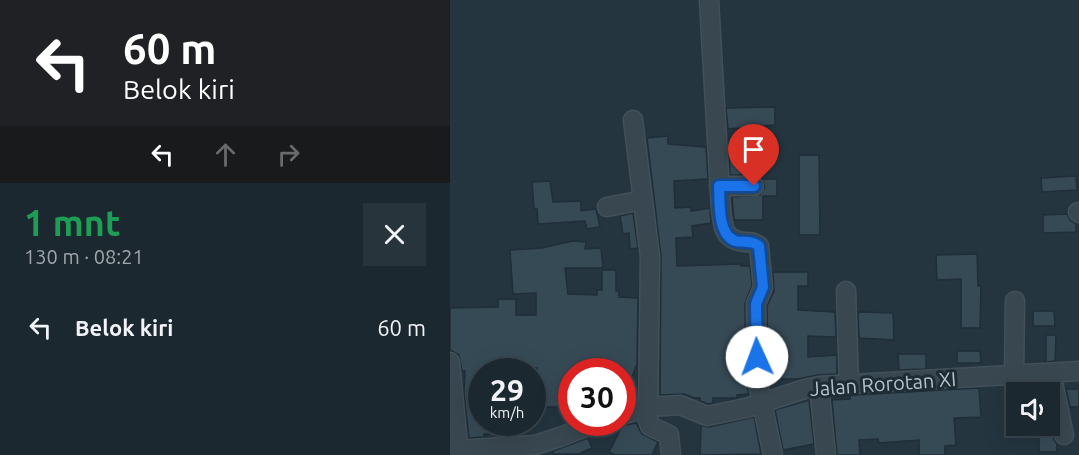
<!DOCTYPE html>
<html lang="id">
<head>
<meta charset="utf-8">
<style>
  :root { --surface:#1b2830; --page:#28343c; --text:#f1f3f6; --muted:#a0a6ab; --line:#39444c }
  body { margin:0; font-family:Ubuntu,sans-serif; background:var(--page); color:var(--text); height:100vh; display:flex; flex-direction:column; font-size:22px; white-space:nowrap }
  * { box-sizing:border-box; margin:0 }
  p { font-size:20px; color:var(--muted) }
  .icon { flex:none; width:33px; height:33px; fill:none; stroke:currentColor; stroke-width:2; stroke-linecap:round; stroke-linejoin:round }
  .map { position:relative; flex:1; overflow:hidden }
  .panel { display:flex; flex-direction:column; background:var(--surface); width:450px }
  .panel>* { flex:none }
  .hud { background:#202124; color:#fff; overflow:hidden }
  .buttons { position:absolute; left:556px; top:382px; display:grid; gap:12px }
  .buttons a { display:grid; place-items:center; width:54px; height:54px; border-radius:0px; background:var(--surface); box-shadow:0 6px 24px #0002,0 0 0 2px var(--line); font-size:30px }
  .speed { position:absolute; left:18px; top:358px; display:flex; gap:12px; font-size:30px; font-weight:700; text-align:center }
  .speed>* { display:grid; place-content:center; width:78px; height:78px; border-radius:50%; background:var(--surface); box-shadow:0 6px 24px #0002,0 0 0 2px var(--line); line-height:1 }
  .speed small { font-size:15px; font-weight:400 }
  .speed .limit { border:9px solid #d22; background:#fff; color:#111 }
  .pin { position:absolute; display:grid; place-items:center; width:51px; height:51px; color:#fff; margin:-62px -26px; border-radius:50% 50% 50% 0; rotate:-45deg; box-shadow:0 0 6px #0007 }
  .pin .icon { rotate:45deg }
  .me { position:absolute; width:66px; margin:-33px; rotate:358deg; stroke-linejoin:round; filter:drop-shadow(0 0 4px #0008) }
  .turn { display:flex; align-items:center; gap:21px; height:126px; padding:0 24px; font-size:27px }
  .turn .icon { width:78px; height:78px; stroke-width:2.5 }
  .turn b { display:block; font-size:42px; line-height:51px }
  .lanes { display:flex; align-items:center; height:57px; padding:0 24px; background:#0003; justify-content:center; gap:30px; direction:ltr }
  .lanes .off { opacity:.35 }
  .round { display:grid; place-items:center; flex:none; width:63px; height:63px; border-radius:0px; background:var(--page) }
  .headline { display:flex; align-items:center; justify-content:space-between; height:102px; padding:0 24px }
  h1 { font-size:36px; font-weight:700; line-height:45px; color:#1e9e55 }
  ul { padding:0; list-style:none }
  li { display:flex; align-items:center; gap:18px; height:84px; padding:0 24px }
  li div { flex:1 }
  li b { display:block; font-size:22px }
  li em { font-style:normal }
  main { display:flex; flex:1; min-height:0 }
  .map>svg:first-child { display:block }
</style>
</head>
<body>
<main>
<section class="panel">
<div class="hud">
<div class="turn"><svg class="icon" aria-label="left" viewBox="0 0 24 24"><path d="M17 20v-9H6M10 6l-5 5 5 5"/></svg><div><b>60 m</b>Belok kiri</div></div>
<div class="lanes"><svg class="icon" aria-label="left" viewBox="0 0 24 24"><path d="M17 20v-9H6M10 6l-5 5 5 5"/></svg><svg class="icon off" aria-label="ahead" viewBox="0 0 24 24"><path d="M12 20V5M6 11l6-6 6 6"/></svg><svg class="icon off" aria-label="right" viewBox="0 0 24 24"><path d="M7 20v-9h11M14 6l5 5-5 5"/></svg></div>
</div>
<div class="headline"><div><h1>1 mnt</h1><p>130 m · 08:21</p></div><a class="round"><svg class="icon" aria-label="close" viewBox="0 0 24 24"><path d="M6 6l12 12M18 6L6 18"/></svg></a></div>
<ul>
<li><svg class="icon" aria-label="left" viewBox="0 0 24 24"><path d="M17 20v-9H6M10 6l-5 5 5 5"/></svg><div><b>Belok kiri</b></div><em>60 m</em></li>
</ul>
</section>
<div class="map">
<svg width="629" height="455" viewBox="0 0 629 455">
  <rect width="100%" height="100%" fill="#243540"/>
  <path fill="#364a56" stroke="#1f2e37" stroke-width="1.5" d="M325 107V125L278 129 276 108Z
    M218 136V144L256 147 258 179 224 181 225 208 241 207V211L260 208 261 223 242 226 243 237 226 238 227 266 291 264V266H300L302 285 295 304 296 379 299 394 287 395V398H263V403L258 404 250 401V398H244L234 394 210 395 211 256 197 138Z
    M279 148H292L291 175H280Z
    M349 155H369L370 235H349Z
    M626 176 627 190 592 192 591 178Z
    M312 179H327V196H313V220H284L282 197 310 195 315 187Z
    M100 181 103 202 131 201V211L146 209 150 227 137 229 135 221 88 224 87 209H84L82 182Z
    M183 213 188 248 180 249 179 233 173 234 170 216Z
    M617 214 620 220 626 224V232L593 233V215Z
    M122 241 136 242 135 249 151 248 153 268H115L118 294 147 295V290H152V270H166V291H169V297L188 298 187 364 173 399 172 372H122V396L109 395V407H82V393H87V368H66V372H32L31 423H60L59 435 34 434V437L19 438 14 393 15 371H12L9 355 0 350V308L48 307V299H66V315H86V293L63 294 60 250 92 248Z
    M527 254 528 286H531L530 328H511V279L487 280 486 255Z
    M323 272H358V286H348V310L385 312 386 337 358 336V357L387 355V374L367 375 348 379H318L317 306 324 291Z
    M583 311H604L605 326H583Z
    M408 312 443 313 444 340 409 338Z
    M596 335H606L605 361 596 362Z
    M507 351H530L531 363H507Z
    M448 354H476V369L449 370Z
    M529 388 531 417 504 418 506 445 495 446V455H469V440L429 443 428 439 409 440 410 455H387L382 400 400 399V396L403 395Z
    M616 389H629V407H620Z
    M359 400 364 444 333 450 325 410Z
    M304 417 311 454 250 455 251 426 259 427Z
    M186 423 192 434 208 442 202 455H165L159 452 172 426Z
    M589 429H601L603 438 607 444V452H589Z
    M138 438 142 448 129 454H103V451Z"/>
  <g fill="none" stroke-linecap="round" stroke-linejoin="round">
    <g stroke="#425059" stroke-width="21">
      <path id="minor" d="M259 0 271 210C273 228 274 240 295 242 301 242 304 242 309 246L313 287 306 304 307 379 323 455
        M183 120 200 257 198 420 200 426 219 435 221 455
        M269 186H304
        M157 207 193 200
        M628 212 629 213
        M396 291 399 385
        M0 362 9 455
        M601 373 614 435
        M564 375 565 301
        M369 386 376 455
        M172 415 198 407 230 405 257 416 296 408 355 389 369 386 629 371
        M8 450 85 445 110 437 146 423"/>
    </g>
    <use href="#minor" stroke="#394750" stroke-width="18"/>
  </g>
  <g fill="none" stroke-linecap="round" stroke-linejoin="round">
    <g stroke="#114b97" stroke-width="15">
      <path id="route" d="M304 186H269C270 201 267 234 285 241 293 243 302 240 309 246L313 287 306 304 307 357"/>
    </g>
    <use href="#route" stroke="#1a73e8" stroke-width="10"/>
  </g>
  <g text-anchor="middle" stroke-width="6" stroke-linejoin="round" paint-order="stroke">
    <g font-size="20" fill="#b5c1cb" stroke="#1d2c35">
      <text transform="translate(433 384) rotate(-4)" y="7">Jalan Rorotan XI</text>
    </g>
  </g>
</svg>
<div class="buttons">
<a><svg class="icon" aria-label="sound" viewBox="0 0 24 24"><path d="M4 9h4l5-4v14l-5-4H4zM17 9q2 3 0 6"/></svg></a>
</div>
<div class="speed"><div>29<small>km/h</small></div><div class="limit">30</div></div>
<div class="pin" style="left:304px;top:186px;background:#d93025"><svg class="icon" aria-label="arrive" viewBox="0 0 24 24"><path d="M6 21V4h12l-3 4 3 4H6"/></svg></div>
<svg class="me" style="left:307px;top:357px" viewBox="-20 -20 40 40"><circle r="19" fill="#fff"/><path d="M0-13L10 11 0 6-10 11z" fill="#1a73e8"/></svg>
</div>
</main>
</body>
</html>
